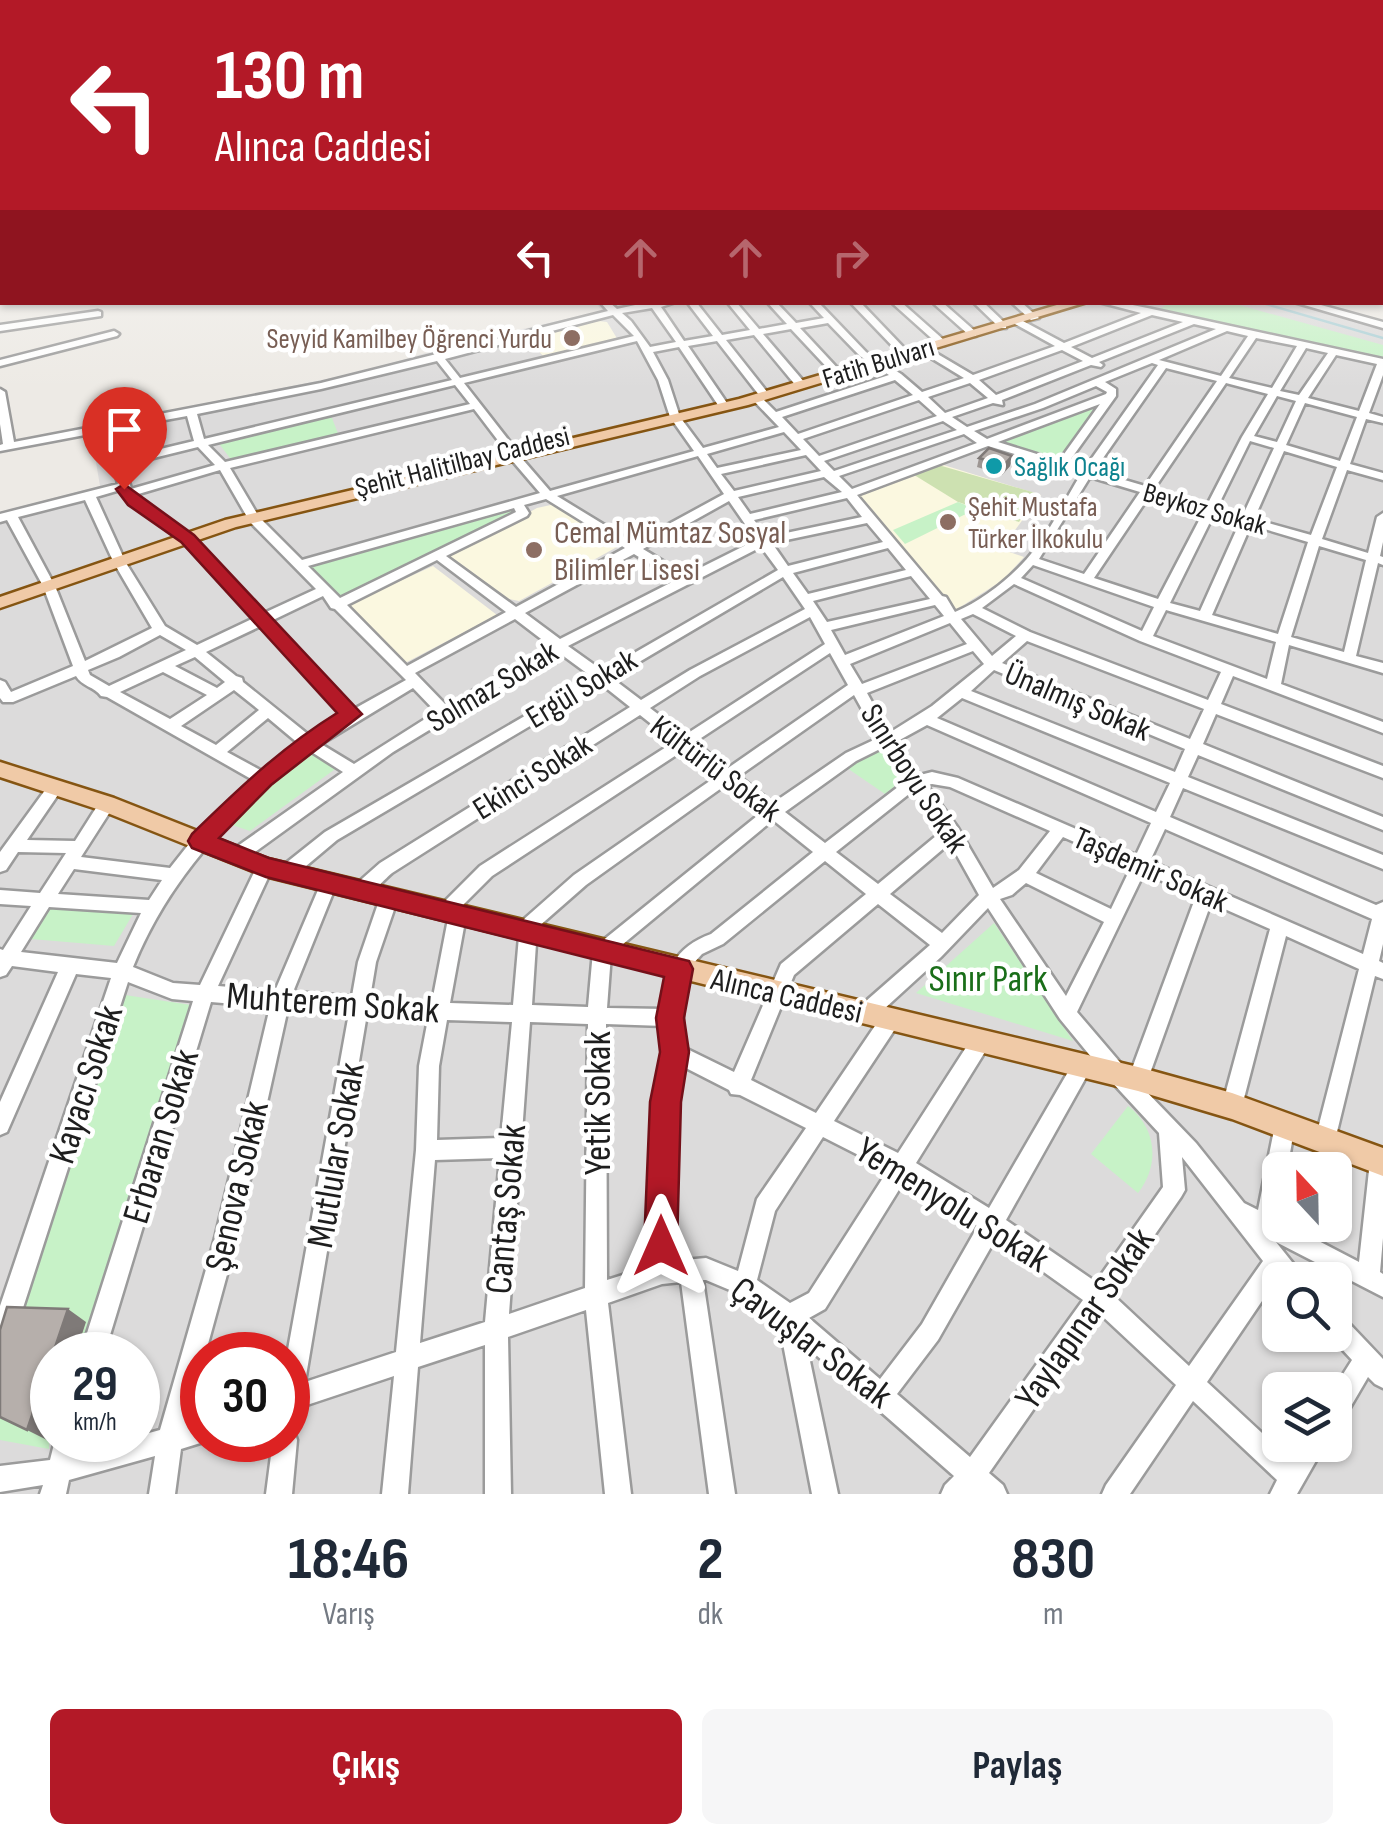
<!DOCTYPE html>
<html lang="tr">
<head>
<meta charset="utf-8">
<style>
  :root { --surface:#fff; --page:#f6f6f7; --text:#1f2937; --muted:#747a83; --accent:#b31927 }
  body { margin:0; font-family:"Sofia Sans Condensed",sans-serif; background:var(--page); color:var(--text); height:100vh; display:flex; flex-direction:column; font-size:38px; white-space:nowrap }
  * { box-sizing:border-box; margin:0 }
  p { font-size:32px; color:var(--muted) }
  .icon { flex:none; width:55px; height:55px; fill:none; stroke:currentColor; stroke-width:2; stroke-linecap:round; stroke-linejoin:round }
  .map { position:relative; height:1494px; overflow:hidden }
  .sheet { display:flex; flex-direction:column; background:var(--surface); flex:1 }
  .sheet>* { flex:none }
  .hud { position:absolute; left:0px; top:0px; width:1385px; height:305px; box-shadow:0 2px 8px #0004; background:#b31927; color:#fff; overflow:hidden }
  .needle { width:65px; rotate:338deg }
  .tools { position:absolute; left:1262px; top:1152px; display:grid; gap:20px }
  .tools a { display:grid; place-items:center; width:90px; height:90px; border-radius:15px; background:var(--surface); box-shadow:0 2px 8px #0004; font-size:50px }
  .speed { position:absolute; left:30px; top:1332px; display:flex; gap:20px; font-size:50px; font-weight:700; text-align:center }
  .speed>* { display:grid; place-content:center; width:130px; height:130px; border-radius:50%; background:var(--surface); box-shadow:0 2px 8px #0004; line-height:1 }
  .speed small { font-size:25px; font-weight:400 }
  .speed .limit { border:15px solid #d22; background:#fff; color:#111 }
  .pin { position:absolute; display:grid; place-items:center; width:85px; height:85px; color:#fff; margin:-102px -42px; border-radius:50% 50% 50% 0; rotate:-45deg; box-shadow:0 0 10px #0007 }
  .pin .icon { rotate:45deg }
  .me { position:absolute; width:110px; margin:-55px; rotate:0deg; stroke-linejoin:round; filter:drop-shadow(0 0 8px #0008) }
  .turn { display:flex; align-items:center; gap:35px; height:210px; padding:0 50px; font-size:45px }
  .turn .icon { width:130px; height:130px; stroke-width:2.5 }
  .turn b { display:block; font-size:70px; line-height:85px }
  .lanes { display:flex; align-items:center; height:95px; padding:0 50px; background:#0003; justify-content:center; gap:50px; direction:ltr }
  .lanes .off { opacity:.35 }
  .eta { display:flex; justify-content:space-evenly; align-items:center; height:170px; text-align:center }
  .eta b { font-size:60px; font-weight:700; line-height:70px }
  .cta { display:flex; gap:20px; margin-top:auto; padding:20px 50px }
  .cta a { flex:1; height:115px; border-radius:15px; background:var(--accent); color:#fff; font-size:40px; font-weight:700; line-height:115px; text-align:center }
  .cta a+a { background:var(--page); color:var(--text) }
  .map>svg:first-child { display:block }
</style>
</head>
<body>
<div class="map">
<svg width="1383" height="1494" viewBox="0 0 1383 1494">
  <rect width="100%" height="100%" fill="#edeae5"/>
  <path fill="#dcdbdb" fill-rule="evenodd" d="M1306 302 1383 323V1494H0V512L100 486 90 427 361 372 460 343 602 311 596 303ZM1280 1170H1335V1225H1280ZM1280 1280H1335V1335H1280ZM52 1355H138V1440H52ZM202 1355H288V1440H202ZM1280 1390H1335V1445H1280Z"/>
  <path fill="#fbf8e0" d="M590 320 607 322 618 340 544 357 525 336Z
    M934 462 1041 495 1001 549 1024 557 1003 580 954 611 850 494Z
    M555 504 618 543 617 547 519 601 509 599 450 556 537 508Z
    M433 566 497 615 405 663 343 607Z"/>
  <path fill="#cde1b1" d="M935 464 1039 494 1019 522 958 502 911 473Z"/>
  <path fill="#c7f2c7" d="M1169 303H1232L1383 345V357L1159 309Z
    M1099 404 1056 462 996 444Z
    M330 413 339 436 233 462 217 441Z
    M958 502 976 509 905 544 893 530Z
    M521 506 525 513 342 600 306 566Z
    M307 747 338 767 250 831 232 825Z
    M874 748H883L907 776 885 794 847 768Z
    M52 903 136 909 114 946 31 939Z
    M994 923 1073 1041 916 993Z
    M125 995 191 1005 79 1355H52L49 1449 0 1440V1352Z
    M1128 1106C1157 1128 1160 1165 1138 1193L1091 1154Z"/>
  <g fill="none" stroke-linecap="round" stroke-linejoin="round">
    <path stroke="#abd0d6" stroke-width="2.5" d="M1259 302 1383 338"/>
    <g stroke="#9b9b9b" stroke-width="5">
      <path id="minor" d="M600 302H609L617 309 649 302H676L661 307 684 341 713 336 687 302H696L722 335 750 330 727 302H736L759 329 787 324 767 302H776L796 323 824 318 809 302H818L866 352 901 374 922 392 964 378 918 350V346H924L973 375 1055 346 1015 324V320H1021L1064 343 1141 313 1099 302H1118L1152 309 1383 359V375L1369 413 1383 417V423L1366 419 1350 464 1383 473V480L1347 470 1322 539 1368 553 1377 517 1383 513V542L1380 556 1383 557V565L1378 563 1356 656 1383 663V673L1289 645 1281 684 1383 722V733L1233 676 1221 704 1383 766V778L1216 714 1203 744 1383 817V830L1198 755 1188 777 1383 855V869L1183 788 1170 817 1376 905 1383 902V944L1379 961 1383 963V979L1375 976 1335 1140 1332 1147 1325 1150 1318 1147 1315 1140 1359 969 1286 936 1242 1106 1239 1113 1232 1116 1225 1113 1222 1106 1270 929 1211 903 1148 1079 1142 1087 1196 1143 1244 1203 1258 1210 1275 1125 1278 1118 1285 1115 1292 1118 1295 1125 1287 1170H1280L1278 1220 1280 1225H1288L1359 1262 1370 1161 1373 1154 1383 1152V1238L1380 1272 1383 1274V1297L1276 1242 1300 1272 1303 1280H1280V1283L1277 1279 1207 1382 1290 1459 1299 1445H1325L1297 1494H1270L1277 1480 1193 1401 1130 1494H1102L1106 1485 1176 1385 1100 1314 989 1473 1003 1485 1007 1494H941L945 1485 954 1476 807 1347 838 1494H812L779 1323 737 1293 706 1280H703L735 1494H709L681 1282 662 1284 608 1303 631 1494H605L586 1310 508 1337 511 1494H485V1345L418 1367 408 1494H382L394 1376 301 1407 297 1423 288 1426 287 1355 349 1013 288 1008 237 1238 205 1355H202V1364L187 1423 202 1419V1440H210L181 1449 175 1494H149L155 1456 69 1480 66 1494H40L43 1485 0 1492V1466L50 1460 55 1440H79L76 1453 125 1440H138V1436L160 1430 215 1238 270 1007 211 1002 104 1355H80L193 1001 172 999 128 982 12 1342 8 1350 0 1354V1306L111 978 76 974 7 1132 0 1135V1102L58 972 12 966 6 975 0 977V949L3 950 31 906 0 904V890L40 893 66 853 18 852 6 870 0 872V852L51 782H61L64 786 27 840 75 841 101 800H113L115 804 81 857 170 868 200 830 253 780 107 697 101 696C95 687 81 686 76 676L13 702H3L0 698V680L5 682 11 692 73 666 43 586 7 520 0 522V514L118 484 106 431 0 451V445L3 444 0 424V389L5 392 14 442 321 383 608 311ZM652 308 676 342 650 347 631 321 622 313ZM613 315 634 336 460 378 445 359ZM1152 315 1183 322 1092 358 1071 347ZM828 323 860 356 889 375 776 412 762 398 768 397V393L726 340 754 335 797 387H805V383L763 334 791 329 835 376 838 377 843 374 841 372 800 328ZM1194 324 1216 329 1035 404 967 427 952 417 993 403 1003 405 1002 400 1091 365 1101 367 1103 365 1099 362ZM1227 331 1248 336 1221 376 1159 360ZM1256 338 1297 346 1272 388 1229 378ZM637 341 658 380 670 417 694 451 550 491 518 454H510V458L540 493 302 560 259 517 230 468 474 409 506 451H514V447L464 383ZM717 341 759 395 753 396V400L779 427 703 448 680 417 668 380 653 352 679 347 720 408 724 409 729 406 688 346ZM1306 348 1328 353 1299 395 1280 391ZM1062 350 1083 361 996 395 979 380ZM1336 355 1377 364 1359 411 1308 398ZM437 361 452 380 204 439 197 414 321 389ZM1152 363 1158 365 1085 468 1068 463 1116 396V389L1105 382ZM1166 368 1217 381 1145 486 1094 471ZM895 380 913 395 798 434 782 417ZM970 383 988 398 945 413 928 397ZM1226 383 1268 394 1242 437 1207 505 1154 489ZM455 385 470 404 225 462 208 445ZM1096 386 1107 392 1106 394 987 439 974 431 1043 408ZM1277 396 1296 401 1277 442 1254 436ZM919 400 937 416 819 456 803 439ZM1305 403 1357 417 1340 461 1286 445ZM1100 404 1059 461 998 442ZM187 416 194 441 123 458 116 429ZM943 421 957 430 834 471 824 461ZM784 432 801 450 717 468 707 454ZM964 434 977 443 852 489 839 476ZM1250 441 1274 448 1243 515 1217 508ZM988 446 1081 474C1066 498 1053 526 1035 549 1016 574 984 600 955 612L946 597 942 596 857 495ZM198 447 215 465 131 489 125 465ZM1284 451 1337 467 1311 535 1254 519ZM806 455 821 471 734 491 721 474ZM698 456 724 494 634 543 557 496ZM220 470 250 522 316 589 264 613 191 536 135 495ZM824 477 842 492 750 514 738 497ZM1090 477 1140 492 1084 574 1039 559ZM120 490 130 503 183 542 254 618 197 645 165 626 126 563 96 497ZM1150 495 1204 511 1158 599 1094 578ZM847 498 862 517 767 537 754 520ZM546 499 625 548 516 607 446 556 527 516 529 513 524 505ZM85 500 114 563 152 628 85 661 55 586 18 517ZM729 501 756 540 686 575 643 549ZM514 508 516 512 340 598 308 566ZM1214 514 1240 522 1200 611 1170 603ZM867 523 883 542 788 566 772 543ZM1251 525 1308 542 1278 634 1212 615ZM1319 546 1366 560 1344 652 1291 637ZM761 547 778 570 603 671 568 646ZM888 548 906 570 808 594 793 573ZM634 554 676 580 560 639 525 613ZM437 560 506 612 407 666 347 605ZM1033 565 1154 607 1142 631 1021 578ZM911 576 930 599 827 622 813 601ZM783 577 805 609 690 670 641 700 612 678ZM1014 584 1140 641 1221 672 1208 700 1030 632 982 608ZM323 596 331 608 335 609 406 680 354 709 271 621ZM935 605 944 616 845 655 831 630ZM1166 610 1276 642 1267 679 1153 636ZM973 614 1016 636 992 656 961 619ZM810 617 825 644 685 735 650 708 700 676ZM515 619 549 645 447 706 415 673ZM950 623 967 644 862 684 850 664ZM261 626 344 715 310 736 243 682 242 678 236 676 206 652ZM160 635 186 650 109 686 90 675 88 670 119 657ZM1027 641 1204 709 1190 739 1002 663ZM973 651 984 664 932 706 889 733 867 693ZM558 652 592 677 325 832 281 867 279 872 281 877 287 879 293 877 337 840 601 684 630 707 380 863 354 886 352 891 354 896C369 900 381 882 392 873L640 715 674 742 480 866 438 908 435 913 438 918 448 919 432 1002 370 998 376 962 398 898 395 893 389 891 383 893 380 898 358 962 352 996 293 992 337 883 335 878 329 876 323 878 321 883 275 991 218 986 273 867 271 862 265 860 259 862 200 985 173 983 133 967C169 878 232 812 307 753L310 751 343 772 232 850 230 855 232 860 238 862 244 860 393 752ZM830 653 848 685 728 768 695 742ZM195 657 225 682 217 688 175 666ZM994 670 1185 749 1175 772 971 691ZM163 672 207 695 170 719 120 692ZM413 688 436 712 354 764 321 744ZM234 690 259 710 216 745 181 726ZM854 695 878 738 846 753 773 803 739 776ZM962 698 1170 783 1156 812 937 718ZM268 718 299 744 262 771 227 752ZM927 725 1151 823 1136 855 958 778 932 772 920 775 896 742ZM884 747 907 780 825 843 785 812 856 761ZM684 750 717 776 574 875 523 920 520 925 513 1005 450 1003 466 916 463 911 459 909 492 876ZM727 784 762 812 596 946 593 951 588 1007 532 1005 537 928 586 885ZM932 784 950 787 1050 831 1019 870 993 888 958 828 927 785ZM914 790 942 831 878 884 836 852ZM773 820 813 852 711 934C675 947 663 972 663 1009L607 1008 611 954ZM1165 829 1372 919 1363 954 1150 861ZM1063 837 1131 867 1111 909 1036 873ZM950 843 979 895 942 933 890 894ZM825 861 866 894 781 964 734 1072 683 1047V989L691 966 702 954 723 944ZM74 869 162 880 149 900 58 894ZM1144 873 1196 896 1130 1074 1077 1012ZM1026 883 1104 922 1066 996 1000 899 1012 895ZM878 904 930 945 858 1008 856 1014 858 1020 865 1022 872 1020 941 957 988 908 1060 1019 1110 1080 1159 1133 1163 1187 1096 1282 1006 1220 1089 1072 1092 1066 1089 1060 1082 1057 1075 1060 989 1208 916 1163 988 1047 991 1041 988 1035 981 1032 974 1035 898 1153 834 1121 897 1026 899 1020 897 1014 890 1012 883 1014 816 1113 751 1080 794 975ZM49 907 141 913 117 963 21 952ZM367 1014 428 1019 419 1066 416 1150 396 1352 305 1382ZM447 1020 512 1022 501 1138 437 1140 439 1066ZM530 1022 588 1024 585 1288 509 1314ZM606 1024 664 1026V1046L653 1165 651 1266 607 1280ZM682 1066 729 1090 731 1094 740 1095 806 1128 757 1199 738 1271 706 1258 673 1261 674 1165ZM823 1137 888 1170 809 1293 790 1303 757 1280 775 1211ZM1182 1157 1263 1261 1189 1366 1113 1295 1181 1197 1185 1190ZM500 1158 485 1322 420 1343 435 1160ZM905 1180 978 1226 922 1324 880 1379 809 1318 825 1309ZM996 1238 1083 1300 970 1457 897 1394 938 1340Z
        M850 302H860L907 351V355H901Z
        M891 302H901L945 341V345H939Z
        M932 302H942L976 332V336H970Z
        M973 302H983L1006 324V328H1000Z
        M1011 302H1021L1039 318 1031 320Z
        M1294 302H1310L1383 322V328Z
        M98 311 101 312V316L0 331V325Z
        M114 331 119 334 117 336 0 366V360Z
        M1335 1314 1343 1317 1383 1359V1388L1375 1384 1368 1377 1344 1418 1335 1421V1390H1333L1352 1360 1329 1335H1335Z
        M288 1429 294 1431 297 1440 292 1494H266L273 1440H288Z"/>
    </g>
    <g stroke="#855512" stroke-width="5">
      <path id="major" d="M1067 302H1087L748 405 236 527 0 608V597L225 520 739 399Z
        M0 762 114 798 268 859 1138 1067 1232 1093 1383 1148V1176L1232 1119 1138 1091 265 876 100 810 0 777Z"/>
    </g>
    <use href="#minor" fill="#fff" fill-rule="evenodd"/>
    <use href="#major" fill="#f0caa7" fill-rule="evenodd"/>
  </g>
  <path fill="#9d9693" d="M1012 456 1010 466 1002 475 977 467 979 458Z"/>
  <path fill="#7f7a78" d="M1012 456 1010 466 1002 475 1004 465Z
    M68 1309 86 1322 75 1355H53Z
    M52 1355V1424L47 1440 27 1430Z"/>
  <path fill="#b6afab" stroke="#7f7a78" stroke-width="2.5" d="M989 448 1012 456 1004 465 979 458Z
    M7 1307 68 1309 27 1430 0 1417V1330Z"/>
  <linearGradient id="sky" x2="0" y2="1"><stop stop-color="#8fbfe1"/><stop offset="0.46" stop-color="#f7f6f3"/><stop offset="1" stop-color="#f7f6f3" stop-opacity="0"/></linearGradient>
  <rect width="1383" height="388" fill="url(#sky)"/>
  <path fill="#b31927" stroke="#741019" stroke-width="2.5" d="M124 484 194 535 362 714 271 785 219 838 269 858 689 961 693 969 684 1018 689 1052 681 1102 677 1246 672 1257 661 1262 649 1257 644 1246 650 1102 660 1052 656 1018 664 977 266 877 192 848 188 841 192 834C238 789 282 747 337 713L181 542 128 505 116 489Z"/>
  <g fill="#8d6e63" stroke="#fff" stroke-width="4">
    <circle cx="572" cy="338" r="10"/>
    <circle cx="948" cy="522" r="10"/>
    <circle cx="534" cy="550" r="10"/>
  </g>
  <circle fill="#0f9aa8" stroke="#fff" stroke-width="4" cx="994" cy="466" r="10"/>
  <g text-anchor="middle" stroke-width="9" stroke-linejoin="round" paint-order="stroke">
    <g font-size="28" fill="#785e54" stroke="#fff" text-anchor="end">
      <text x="552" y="348">Seyyid Kamilbey Öğrenci Yurdu</text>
      <text x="968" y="516" text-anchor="start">Şehit Mustafa<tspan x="968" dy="32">Türker İlkokulu</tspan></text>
    </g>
    <g font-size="28" fill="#1e1e1e" stroke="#fff">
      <text transform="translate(878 362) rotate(-17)" y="10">Fatih Bulvarı</text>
      <text transform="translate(462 461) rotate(-14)" y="10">Şehit Halitilbay Caddesi</text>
      <text transform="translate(1205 508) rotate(16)" y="10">Beykoz Sokak</text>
    </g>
    <g font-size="28" fill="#0d838f" stroke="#fff" text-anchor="start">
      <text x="1014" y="476">Sağlık Ocağı</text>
    </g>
    <g font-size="32" fill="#785e54" stroke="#fff" text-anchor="start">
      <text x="554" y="543">Cemal Mümtaz Sosyal<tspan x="554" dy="37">Bilimler Lisesi</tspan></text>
    </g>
    <g font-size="32" fill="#1e1e1e" stroke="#fff">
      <text transform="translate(492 686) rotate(-31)" y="11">Solmaz Sokak</text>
      <text transform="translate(581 688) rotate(-31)" y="11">Ergül Sokak</text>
      <text transform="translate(1078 701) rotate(23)" y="11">Ünalmış Sokak</text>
      <text transform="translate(716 768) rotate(37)" y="11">Kültürlü Sokak</text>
      <text transform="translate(532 776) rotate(-32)" y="11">Ekinci Sokak</text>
      <text transform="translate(915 778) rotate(57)" y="11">Sınırboyu Sokak</text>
      <text transform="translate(1151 869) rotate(24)" y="11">Taşdemir Sokak</text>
      <text transform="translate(787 995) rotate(13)" y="11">Alınca Caddesi</text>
    </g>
    <g font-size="38" fill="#1a6e19" stroke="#fff">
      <text x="988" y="991">Sınır Park</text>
    </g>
    <g font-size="38" fill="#1e1e1e" stroke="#fff">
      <text transform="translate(333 1002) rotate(4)" y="13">Muhterem Sokak</text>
      <text transform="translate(85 1084) rotate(-72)" y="13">Kayacı Sokak</text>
      <text transform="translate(597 1103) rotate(-90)" y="13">Yetik Sokak</text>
      <text transform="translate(160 1136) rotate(-73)" y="13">Erbaran Sokak</text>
      <text transform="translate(335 1155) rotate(-80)" y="13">Mutlular Sokak</text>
      <text transform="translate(236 1186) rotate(-77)" y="13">Şenova Sokak</text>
      <text transform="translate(953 1204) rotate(32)" y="13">Yemenyolu Sokak</text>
      <text transform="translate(505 1209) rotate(-85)" y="13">Cantaş Sokak</text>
      <text transform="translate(1084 1318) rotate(-55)" y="13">Yaylapınar Sokak</text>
      <text transform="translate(812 1342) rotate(37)" y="13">Çavuşlar Sokak</text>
    </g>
  </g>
</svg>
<div class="tools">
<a><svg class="needle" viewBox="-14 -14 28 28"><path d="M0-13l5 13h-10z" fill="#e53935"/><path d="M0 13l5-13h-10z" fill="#747a83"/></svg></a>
<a><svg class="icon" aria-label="search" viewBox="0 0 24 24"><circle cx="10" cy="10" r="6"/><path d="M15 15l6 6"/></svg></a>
<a><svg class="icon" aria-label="layers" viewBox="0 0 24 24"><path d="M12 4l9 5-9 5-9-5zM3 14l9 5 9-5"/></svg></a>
</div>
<div class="speed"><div>29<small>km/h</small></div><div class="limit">30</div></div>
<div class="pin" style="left:124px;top:489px;background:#d93025"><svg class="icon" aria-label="arrive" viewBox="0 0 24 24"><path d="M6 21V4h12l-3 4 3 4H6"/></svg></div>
<svg class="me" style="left:661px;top:1246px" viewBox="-20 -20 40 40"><path d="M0-17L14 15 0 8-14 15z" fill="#b31927" stroke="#fff" stroke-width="4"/></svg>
<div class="hud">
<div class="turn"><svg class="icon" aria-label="left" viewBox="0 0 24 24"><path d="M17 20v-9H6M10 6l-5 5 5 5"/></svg><div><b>130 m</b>Alınca Caddesi</div></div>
<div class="lanes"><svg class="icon" aria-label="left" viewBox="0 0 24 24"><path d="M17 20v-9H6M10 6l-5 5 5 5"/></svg><svg class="icon off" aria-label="ahead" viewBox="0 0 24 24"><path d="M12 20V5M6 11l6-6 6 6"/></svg><svg class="icon off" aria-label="ahead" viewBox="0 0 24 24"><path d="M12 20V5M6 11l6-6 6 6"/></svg><svg class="icon off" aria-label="right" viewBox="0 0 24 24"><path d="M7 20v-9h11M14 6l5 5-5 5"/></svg></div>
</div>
</div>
<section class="sheet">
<div class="eta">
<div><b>18:46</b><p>Varış</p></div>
<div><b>2</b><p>dk</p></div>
<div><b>830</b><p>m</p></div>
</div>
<div class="cta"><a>Çıkış</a><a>Paylaş</a></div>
</section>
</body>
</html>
